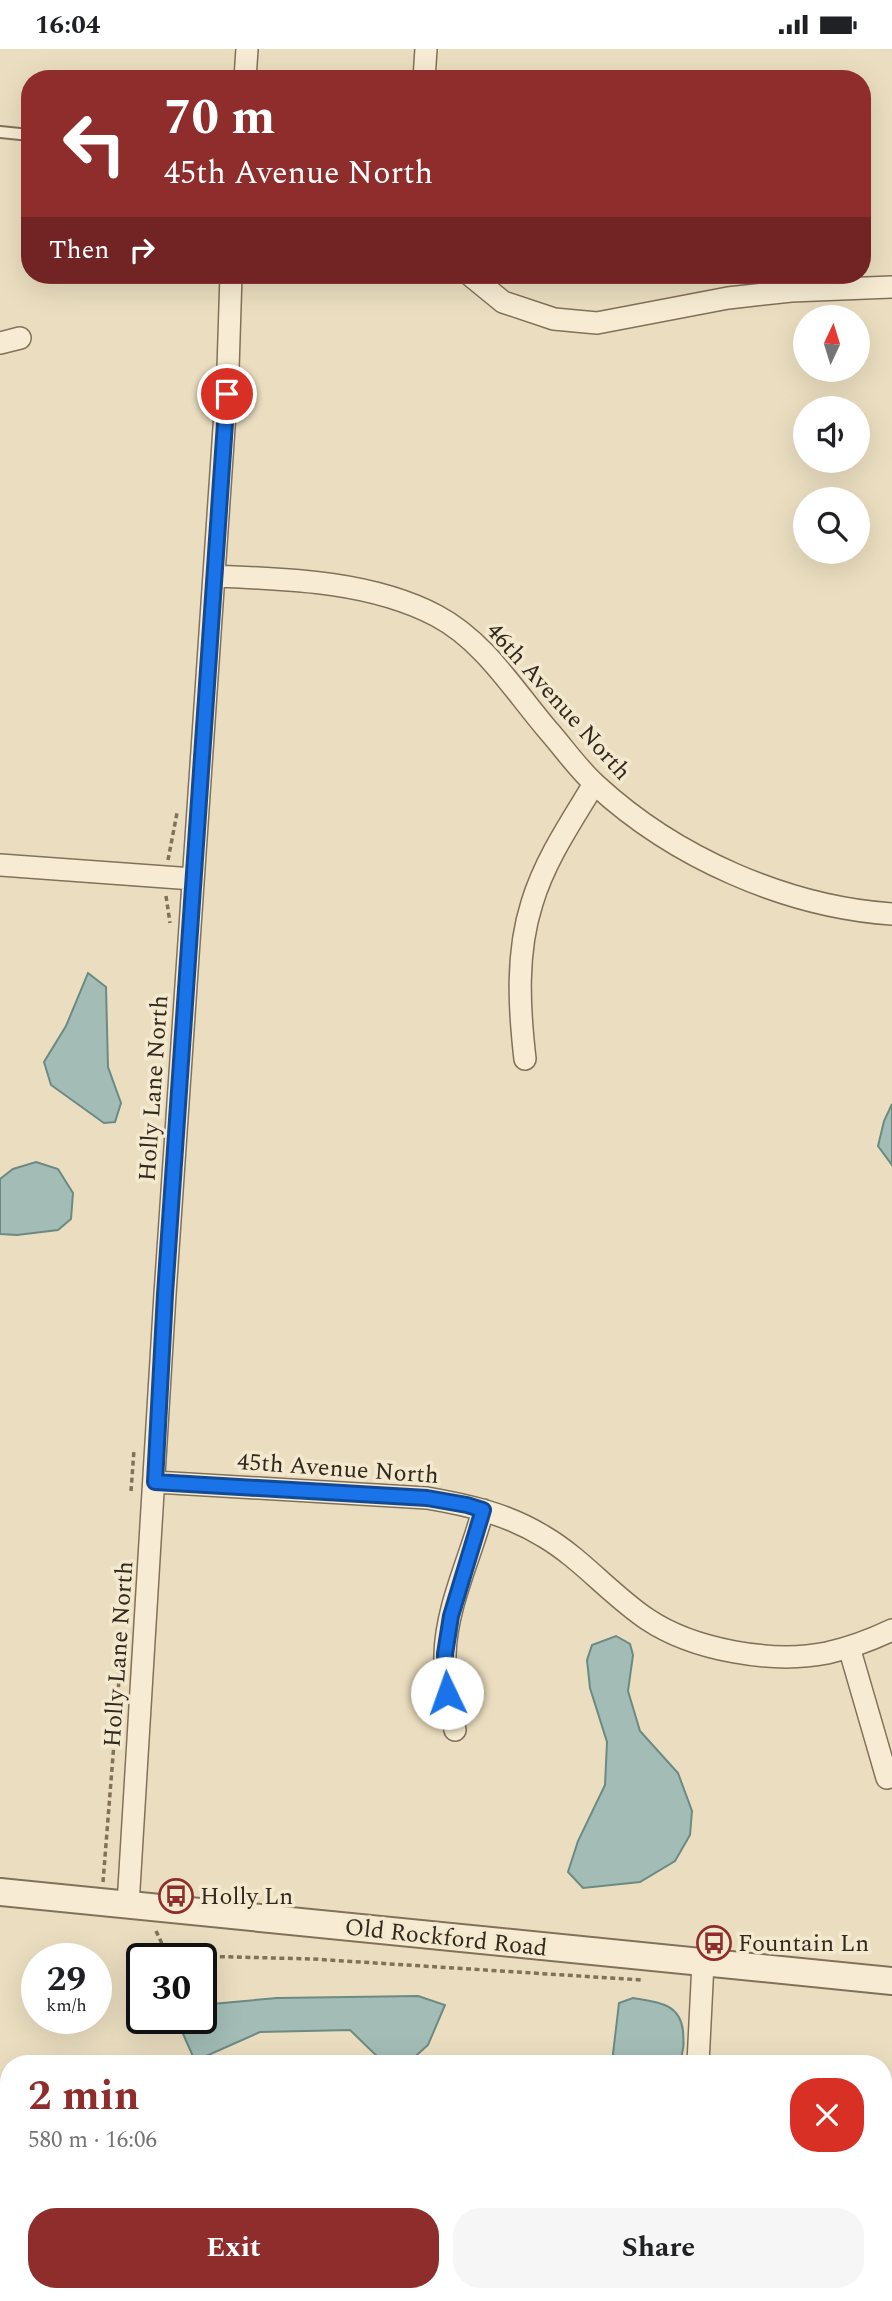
<!DOCTYPE html>
<html lang="en">
<head>
<meta charset="utf-8">
<style>
  :root { --surface:#fff; --page:#f6f6f6; --text:#202124; --muted:#757577; --accent:#8f2c2c }
  body { margin:0; font-family:Spectral,serif; background:var(--page); color:var(--text); height:100vh; display:flex; flex-direction:column; font-size:26px; white-space:nowrap }
  * { box-sizing:border-box; margin:0 }
  p { font-size:23px; color:var(--muted) }
  .icon { flex:none; width:38px; height:38px; fill:none; stroke:currentColor; stroke-width:2; stroke-linecap:round; stroke-linejoin:round }
  .map { position:relative; flex:1; overflow:hidden }
  .sheet { position:absolute; left:0px; top:2006px; width:892px; height:247px; display:flex; flex-direction:column; background:var(--surface); border-radius:28px 28px 0 0; box-shadow:0 7px 28px #0002 }
  .sheet>* { flex:none }
  .banner { position:absolute; left:21px; top:21px; width:850px; height:214px; border-radius:28px; box-shadow:0 7px 28px #0002; background:#8f2c2c; color:#fff; overflow:hidden }
  .needle { width:46px; rotate:4deg }
  .controls { position:absolute; left:793px; top:256px; display:grid; gap:14px }
  .controls a { display:grid; place-items:center; width:77px; height:77px; border-radius:50%; background:var(--surface); box-shadow:0 7px 28px #0002; font-size:35px }
  .speed { position:absolute; left:21px; top:1894px; display:flex; gap:14px; font-size:35px; font-weight:700; text-align:center }
  .speed>* { display:grid; place-content:center; width:91px; height:91px; border-radius:50%; background:var(--surface); box-shadow:0 7px 28px #0002; line-height:1 }
  .speed small { font-size:18px; font-weight:400 }
  .speed .limit { border:4px solid #111; border-radius:10px; background:#fff; color:#111 }
  .pin { position:absolute; display:grid; place-items:center; width:60px; height:60px; color:#fff; margin:-30px; border:4px solid #fff; border-radius:50%; box-shadow:0 2px 7px #0007 }
  .me { position:absolute; width:77px; margin:-38px; rotate:357deg; stroke-linejoin:round; filter:drop-shadow(0 0 5px #0008) }
  .turn { display:flex; align-items:center; gap:24px; height:147px; padding:0 28px; font-size:32px }
  .turn .icon { width:91px; height:91px; stroke-width:2.5 }
  .turn b { display:block; font-size:49px; line-height:60px }
  .then { display:flex; align-items:center; height:66px; padding:0 28px; background:#0003; gap:14px; font-size:26px }
  .round { display:grid; place-items:center; flex:none; width:74px; height:74px; border-radius:28px; background:var(--page) }
  .summary { display:flex; align-items:center; justify-content:space-between; height:119px; padding:0 28px }
  h1 { font-size:42px; font-weight:700; line-height:52px; color:var(--accent) }
  .cta { display:flex; gap:14px; margin-top:auto; padding:14px 28px }
  .cta a { flex:1; height:80px; border-radius:28px; background:var(--accent); color:#fff; font-size:28px; font-weight:700; line-height:80px; text-align:center }
  .cta a+a { background:var(--page); color:var(--text) }
  .status { display:flex; justify-content:space-between; align-items:center; height:49px; padding:0 35px; background:var(--surface); direction:ltr }
  .status svg { height:19px; fill:currentColor }
  .map>svg:first-child { display:block }
</style>
</head>
<body>
<div class="status"><b>16:04</b><svg viewBox="0 0 49 12"><path d="M0 12V9h3v3zM5 12V6h3v6zM10 12V3h3v9zM15 12V0h3v12zM26 1h20v11H26zM47 4h2v5h-2z"/></svg></div>
<div class="map">
<svg width="892" height="2252" viewBox="0 0 892 2252">
  <rect width="100%" height="100%" fill="#ebdec0"/>
  <path fill="#a3bdb6" stroke="#6b8a83" stroke-width="2" d="M88 924 106 938 108 1018 121 1054 115 1073 104 1074 51 1036 44 1013 66 977Z
    M892 1055V1116L878 1097 884 1072Z
    M36 1113 58 1120 73 1144 71 1170 58 1181 17 1186 0 1185V1130L13 1120Z
    M616 1587 630 1595 633 1606 628 1642 640 1682 678 1724 692 1762 690 1786 675 1812 640 1833 583 1839 568 1823 578 1792 605 1736 607 1693 590 1639 587 1611 592 1596Z
    M418 1947 445 1956 428 1996 408 2014H384L350 1981 260 1983 195 2012 180 1978 189 1969H201V1956L277 1949Z
    M633 1949C657 1953 680 1954 683 1982 684 1995 684 2002 679 2014H616L613 2005 619 1954Z
    M9 2241V2244H69L68 2252H1Z"/>
  <path fill="#c79978" d="M742 2244 777 2245 776 2252H741Z"/>
  <g fill="none" stroke-linecap="round" stroke-linejoin="round">
    <g stroke="#837059" stroke-width="14">
      <path id="service" d="M0 83 30 86"/>
    </g>
    <g stroke="#837059" stroke-width="24">
      <path id="minor" d="M245 30 247 0
        M424 30 426 0
        M470 226 503 253 554 270 597 274 728 249 791 242 892 238
        M0 294 20 289
        M214 527C287 530 371 532 437 567 484 592 513 640 547 680 563 698 578 720 596 736 674 808 786 858 892 865
        M0 816 193 830
        M525 1010C519 958 516 904 532 854 545 811 571 773 594 735
        M155 1433 427 1449C468 1456 507 1465 543 1487 581 1509 610 1545 647 1570 693 1601 772 1615 827 1604 849 1599 871 1591 892 1581
        M849 1598 887 1729
        M455 1681C450 1656 444 1632 445 1606 446 1557 471 1508 483 1461
        M128 1856 165 1245 228 320 231 226
        M698 2014 703 1914
        M682 2252V2244"/>
    </g>
    <g stroke="#837059" stroke-width="30">
      <path id="tertiary" d="M0 1843 892 1932"/>
    </g>
    <path stroke="#837059" stroke-width="3.5" stroke-dasharray="5 3.5" stroke-linecap="butt" d="M168 811 177 764
      M166 847 170 874
      M131 1442 134 1401
      M103 1833 122 1593
      M156 1882 165 1901 195 1907 313 1910 642 1931"/>
    <use href="#service" stroke="#f7ecd3" stroke-width="10"/>
    <use href="#minor" stroke="#f7ecd3" stroke-width="21"/>
    <use href="#tertiary" stroke="#f7ecd3" stroke-width="26"/>
  </g>
  <g fill="none" stroke-linecap="round" stroke-linejoin="round">
    <g stroke="#114b97" stroke-width="18">
      <path id="route" d="M227 345 165 1245 155 1433 427 1449 467 1456 483 1461 451 1567 445 1605 447 1644"/>
    </g>
    <use href="#route" stroke="#1a73e8" stroke-width="12"/>
  </g>
  <defs>
    <g id="bus-ring" transform="scale(1.75)"><circle r="9.5" fill="#f3e9cf" stroke="#8f2c2c" stroke-width="1.5"/><path d="M-5-6H5V4H4V6H2V4H-2V6H-4V4H-5ZM-3.5-4V0h7V-4ZM-3.5 1.2v1.5H-2V1.2ZM2 1.2v1.5H3.5V1.2Z" fill="#8f2c2c"/></g>
  </defs>
  <g fill-rule="evenodd">
    <use href="#bus-ring" x="176" y="1847"/>
    <use href="#bus-ring" x="714" y="1894"/>
  </g>
  <g text-anchor="middle" stroke-width="7" stroke-linejoin="round" paint-order="stroke">
    <g font-size="24" fill="#33281d" stroke="#f3e9cf">
      <text transform="translate(559 652) rotate(48)" y="8">46th Avenue North</text>
      <text transform="translate(153 1039) rotate(-86)" y="8">Holly Lane North</text>
      <text transform="translate(338 1419) rotate(4)" y="8">45th Avenue North</text>
      <text transform="translate(118 1605) rotate(-86)" y="8">Holly Lane North</text>
      <text transform="translate(446 1888) rotate(6)" y="8">Old Rockford Road</text>
    </g>
    <g font-size="24" fill="#33281d" stroke="#f3e9cf" text-anchor="start">
      <text x="200" y="1855">Holly Ln</text>
      <text x="738" y="1902">Fountain Ln</text>
    </g>
  </g>
</svg>
<div class="controls">
<a><svg class="needle" viewBox="-14 -14 28 28"><path d="M0-13l5 13h-10z" fill="#e53935"/><path d="M0 13l5-13h-10z" fill="#757577"/></svg></a>
<a><svg class="icon" aria-label="sound" viewBox="0 0 24 24"><path d="M4 9h4l5-4v14l-5-4H4zM17 9q2 3 0 6"/></svg></a>
<a><svg class="icon" aria-label="search" viewBox="0 0 24 24"><circle cx="10" cy="10" r="6"/><path d="M15 15l6 6"/></svg></a>
</div>
<div class="speed"><div>29<small>km/h</small></div><div class="limit">30</div></div>
<div class="pin" style="left:227px;top:345px;background:#d93025"><svg class="icon" aria-label="arrive" viewBox="0 0 24 24"><path d="M6 21V4h12l-3 4 3 4H6"/></svg></div>
<svg class="me" style="left:447px;top:1644px" viewBox="-20 -20 40 40"><circle r="19" fill="#fff"/><path d="M0-13L10 11 0 6-10 11z" fill="#1a73e8"/></svg>
<div class="banner">
<div class="turn"><svg class="icon" aria-label="left" viewBox="0 0 24 24"><path d="M17 20v-9H6M10 6l-5 5 5 5"/></svg><div><b>70 m</b>45th Avenue North</div></div>
<div class="then">Then<svg class="icon" aria-label="right" viewBox="0 0 24 24"><path d="M7 20v-9h11M14 6l5 5-5 5"/></svg></div>
</div>
<section class="sheet">
<div class="summary"><div><h1>2 min</h1><p>580 m · 16:06</p></div><a class="round" style="background:#d93025;color:#fff"><svg class="icon" aria-label="close" viewBox="0 0 24 24"><path d="M6 6l12 12M18 6L6 18"/></svg></a></div>
<div class="cta"><a>Exit</a><a>Share</a></div>
</section>
</div>
</body>
</html>
